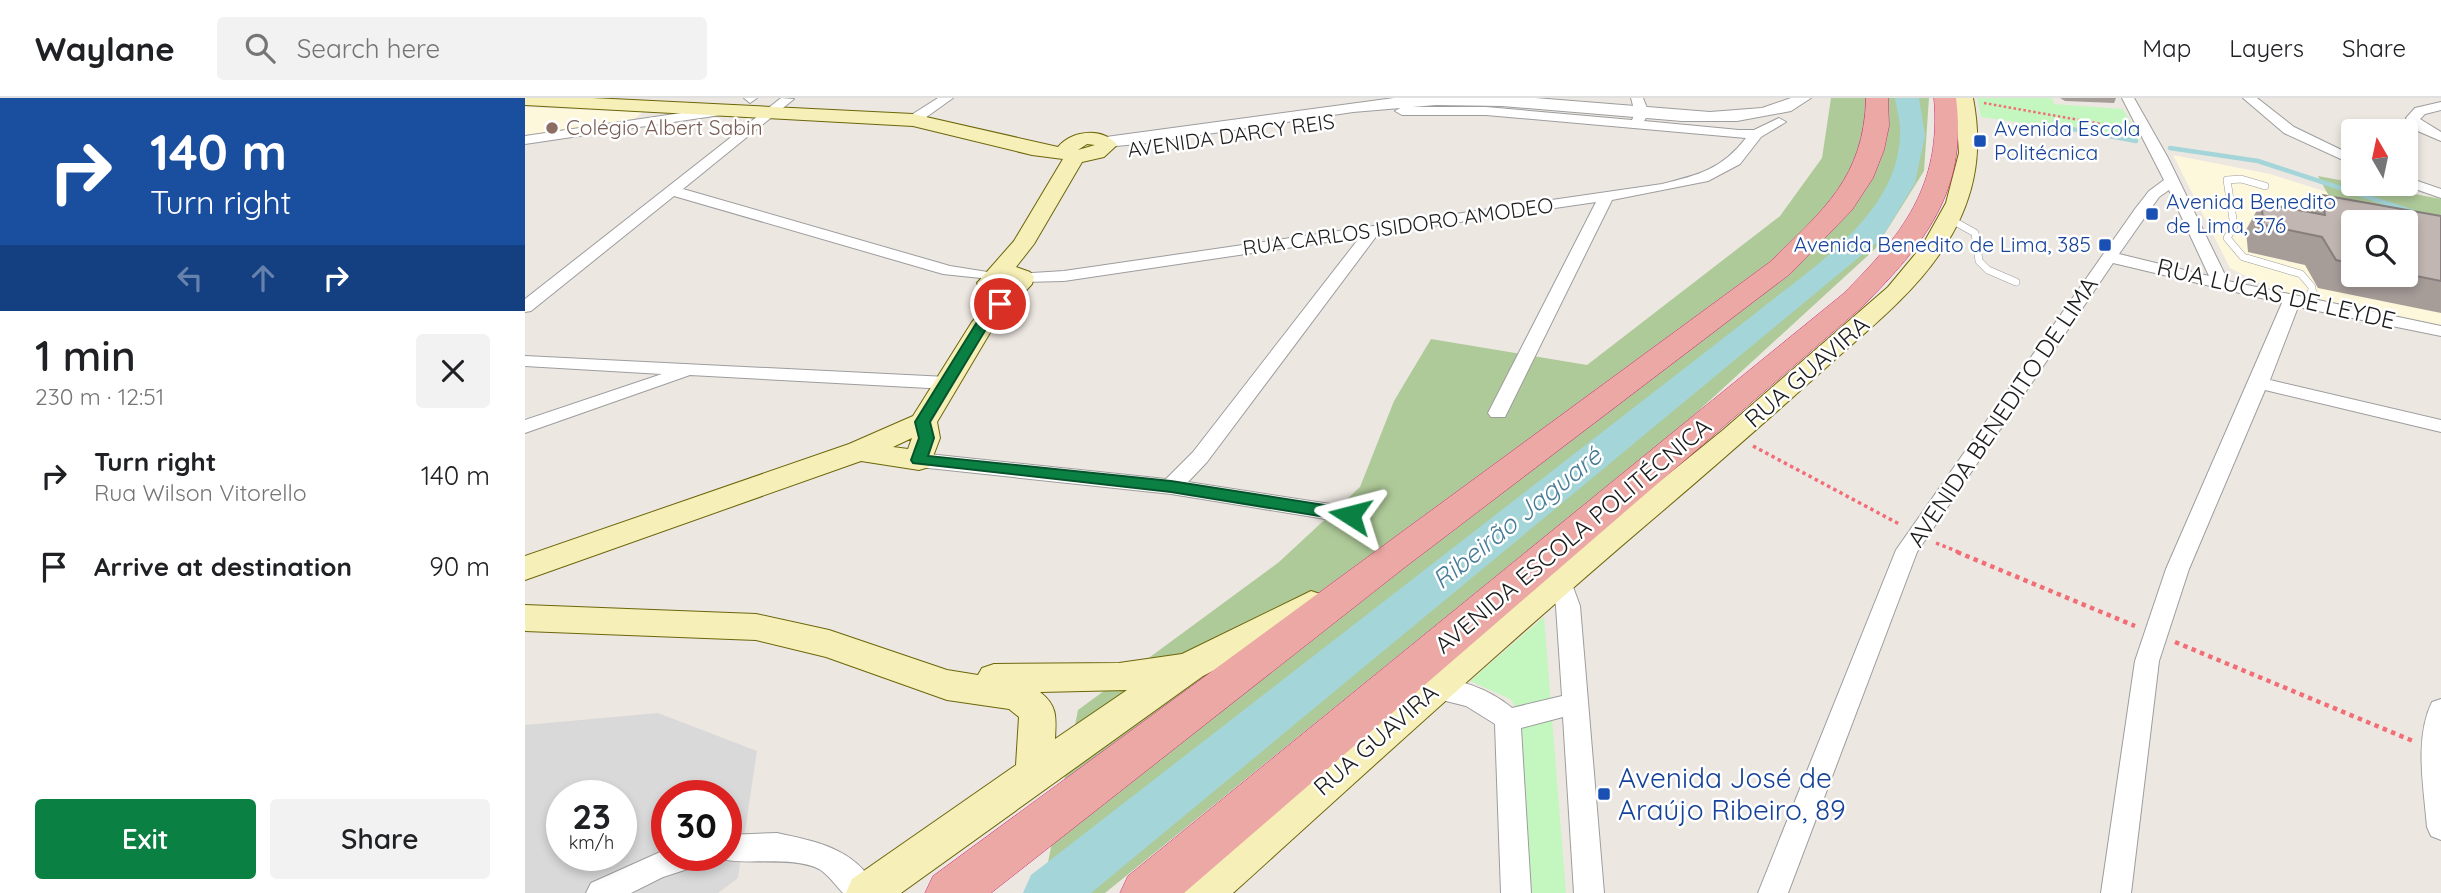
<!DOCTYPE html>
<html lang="en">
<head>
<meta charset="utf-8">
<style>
  :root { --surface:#fff; --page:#f2f2f2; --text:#202124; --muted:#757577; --line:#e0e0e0; --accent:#0b8043 }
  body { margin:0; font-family:Quicksand,sans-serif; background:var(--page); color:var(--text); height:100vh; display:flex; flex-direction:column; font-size:26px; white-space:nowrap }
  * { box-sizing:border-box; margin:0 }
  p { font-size:23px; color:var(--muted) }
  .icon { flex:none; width:38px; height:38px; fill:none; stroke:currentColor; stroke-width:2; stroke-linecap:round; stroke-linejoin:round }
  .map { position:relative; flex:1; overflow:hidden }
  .drawer { display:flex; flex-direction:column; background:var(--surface); width:525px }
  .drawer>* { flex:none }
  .banner { background:#1a4fa0; color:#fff; overflow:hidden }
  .needle { width:46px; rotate:351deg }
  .fabs { position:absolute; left:1816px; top:21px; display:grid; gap:14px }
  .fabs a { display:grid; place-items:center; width:77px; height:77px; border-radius:7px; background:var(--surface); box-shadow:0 4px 10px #0003; font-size:35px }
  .speed { position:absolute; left:21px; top:682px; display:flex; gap:14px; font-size:35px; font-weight:700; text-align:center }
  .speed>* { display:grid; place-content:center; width:91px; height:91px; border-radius:50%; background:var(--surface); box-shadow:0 4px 10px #0003; line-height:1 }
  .speed small { font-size:18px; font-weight:400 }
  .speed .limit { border:10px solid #d22; background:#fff; color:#111 }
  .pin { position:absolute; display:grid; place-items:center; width:60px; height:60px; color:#fff; margin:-30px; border:4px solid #fff; border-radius:50%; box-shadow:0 2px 7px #0007 }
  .me { position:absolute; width:77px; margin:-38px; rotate:279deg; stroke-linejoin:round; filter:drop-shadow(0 0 5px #0008) }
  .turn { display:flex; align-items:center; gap:24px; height:147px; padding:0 35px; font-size:32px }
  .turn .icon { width:91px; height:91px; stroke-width:2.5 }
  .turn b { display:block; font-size:49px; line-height:60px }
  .lanes { display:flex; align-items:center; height:66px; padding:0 35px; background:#0003; justify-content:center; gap:35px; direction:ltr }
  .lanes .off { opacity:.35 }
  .round { display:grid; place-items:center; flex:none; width:74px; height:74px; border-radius:7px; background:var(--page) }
  .summary { display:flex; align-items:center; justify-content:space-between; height:119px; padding:0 35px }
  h1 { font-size:42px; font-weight:600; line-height:52px }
  .action { display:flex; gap:14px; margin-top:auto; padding:14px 35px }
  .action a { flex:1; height:80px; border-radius:7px; background:var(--accent); color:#fff; font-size:28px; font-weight:600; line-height:80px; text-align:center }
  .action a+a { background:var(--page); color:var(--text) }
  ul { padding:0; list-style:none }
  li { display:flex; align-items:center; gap:21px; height:91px; padding:0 35px }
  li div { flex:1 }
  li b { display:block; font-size:26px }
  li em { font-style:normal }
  header { display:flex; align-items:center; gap:42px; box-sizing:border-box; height:98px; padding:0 35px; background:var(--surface); border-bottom:2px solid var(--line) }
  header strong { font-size:33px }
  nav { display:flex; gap:38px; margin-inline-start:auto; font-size:24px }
  .search { width:490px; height:63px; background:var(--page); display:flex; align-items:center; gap:18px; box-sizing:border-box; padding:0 24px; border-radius:7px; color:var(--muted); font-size:26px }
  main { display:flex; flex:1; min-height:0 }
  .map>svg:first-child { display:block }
</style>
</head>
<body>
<header>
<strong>Waylane</strong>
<div class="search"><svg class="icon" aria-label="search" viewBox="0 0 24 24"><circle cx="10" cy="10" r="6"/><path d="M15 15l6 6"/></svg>Search here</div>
<nav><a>Map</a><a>Layers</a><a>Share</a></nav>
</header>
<main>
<section class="drawer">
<div class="banner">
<div class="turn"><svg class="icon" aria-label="right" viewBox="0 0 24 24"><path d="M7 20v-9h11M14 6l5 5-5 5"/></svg><div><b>140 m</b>Turn right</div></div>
<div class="lanes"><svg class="icon off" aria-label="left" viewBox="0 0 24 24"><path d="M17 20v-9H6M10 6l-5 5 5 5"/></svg><svg class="icon off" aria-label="ahead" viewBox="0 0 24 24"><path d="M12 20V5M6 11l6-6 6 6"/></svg><svg class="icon" aria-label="right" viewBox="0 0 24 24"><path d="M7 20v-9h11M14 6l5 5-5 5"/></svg></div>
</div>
<div class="summary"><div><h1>1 min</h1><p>230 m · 12:51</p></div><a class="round"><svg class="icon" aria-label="close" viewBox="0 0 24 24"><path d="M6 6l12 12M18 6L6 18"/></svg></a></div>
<ul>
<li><svg class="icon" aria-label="right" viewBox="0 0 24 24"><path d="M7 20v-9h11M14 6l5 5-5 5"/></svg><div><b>Turn right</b><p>Rua Wilson Vitorello</p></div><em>140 m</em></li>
<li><svg class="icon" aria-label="arrive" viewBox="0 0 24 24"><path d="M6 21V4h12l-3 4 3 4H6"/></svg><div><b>Arrive at destination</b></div><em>90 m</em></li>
</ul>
<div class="action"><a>Exit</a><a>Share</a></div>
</section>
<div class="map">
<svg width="1916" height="795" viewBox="0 0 1916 795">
  <rect width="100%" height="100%" fill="#ede7e2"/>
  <path fill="#dad9d9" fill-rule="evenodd" d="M133 615 232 653 213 780 193 795H0V627ZM37 698H96V758H37ZM142 698H201V758H142Z"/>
  <path fill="#fdf7db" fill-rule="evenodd" d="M0 9 118 14 108 22 0 38Z
    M1648 57 1745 76 1916 130V227L1748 192 1705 170ZM1829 124H1881V177H1829Z"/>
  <path fill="#afca99" d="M1306 0H1404L1399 73 1350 151 1157 328 580 795H517L553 612 754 464 835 389 869 303 906 241 1062 267 1255 118 1297 60Z
    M1793 78 1916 101V135L1805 100Z"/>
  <path fill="#c4f6c0" d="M1452 0H1527L1529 6 1598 11 1615 42 1536 26 1527 29 1456 19Z
    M1019 519 1041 795H1004L996 616 985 601 945 583Z"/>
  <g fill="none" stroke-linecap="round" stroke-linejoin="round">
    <path stroke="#a4d5d9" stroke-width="4.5" d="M1531 28 1611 43
      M1645 50 1733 63 1894 116"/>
    <path fill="#a4d5d9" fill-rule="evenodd" d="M1370 0H1394L1400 38 1390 85 1356 141 566 795H498L506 777 1227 218C1283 172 1373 118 1375 37 1376 25 1372 12 1370 0Z"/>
    <g stroke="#9d9d9d" stroke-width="8">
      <path id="service-far1" d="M1740 88 1716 81 1702 82 1709 128 1702 140 1718 159 1776 176 1787 189V197
        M1425 121 1450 135 1454 163 1463 172 1491 184"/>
    </g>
    <g stroke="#9d9d9d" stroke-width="11">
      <path id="service" d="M1786 206 1787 195"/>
    </g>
    <g stroke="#9d9d9d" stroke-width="2">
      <path id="minor" d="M219 0H232L225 5Z
        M256 0 269 1 158 91 425 168 475 176V182L418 176 149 98 6 213 0 214V201Z
        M413 0H428L393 25H383V19Z
        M1106 0H1118L1124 15 1119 23 1214 32H1229L1254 20 1261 24 1236 39 1215 66 1183 83 1087 102 980 319H966L963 315 1071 104 853 136 682 364 663 384 825 409 833 412 836 417 833 422 825 425 646 396 394 369 384 362 394 355 641 381 668 354 835 139 539 183 497 184 489 179 491 176 539 173 1137 86C1174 77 1197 71 1221 40L961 17H877L870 13 877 9H961L1107 22 1110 15Z
        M1597 0H1609L1643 60 1703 183 1916 228V238L1773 209 1745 282 1916 322V334L1740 292 1664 471 1634 563 1606 795H1576L1610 563 1641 471 1757 205 1588 165 1392 454 1263 795H1233L1371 452 1610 111 1624 93 1639 82ZM1644 92 1684 178 1594 156 1634 99Z
        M1718 0H1732L1769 29 1829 58V67L1759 35Z
        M1916 4V12L1900 16 1895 21 1916 34V43L1888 31 1881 20 1890 10Z
        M204 8 209 9V15L0 46V38Z
        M1881 79 1916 91V100L1876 86H1881Z
        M0 258 422 279 431 285 422 291 165 277 0 335V322L137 276 0 268Z
        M1035 472 1043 475 1055 508 1079 795H1049L1038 619 996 630 1006 795H976L970 626 941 608 901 598 897 591 901 584C927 575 967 593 987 610L1037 598 1031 508 1024 481 1027 475Z
        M1916 601V742L1906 738 1902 729C1899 690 1889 641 1907 604Z
        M252 735C293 744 334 751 353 795H318C311 788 303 776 294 771 264 756 208 770 190 758H201V737Z
        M142 751V758H179L175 767 138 779 106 795H61L66 785Z"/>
    </g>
    <g stroke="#9d9d9d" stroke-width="2">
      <path id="tertiary" d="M869 0H1010L1185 14 1237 10 1266 0H1286L1266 13 1212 23H1157L977 8 911 7 828 14 622 45 581 49 572 44 581 39Z"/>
    </g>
    <g stroke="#6c660a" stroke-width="2">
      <path id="secondary" d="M0 0H67L388 16 533 49C547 32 578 29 592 47L579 59 557 64 509 146 491 169 505 174 509 179 507 186 469 228 412 324 415 340 404 369 394 372 336 363 0 482V458L324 346 388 318 447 224 470 198 457 194 452 185 489 143 538 61 507 57 388 28 0 7ZM562 46 570 47 553 52ZM387 340 383 351 368 349Z
        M1430 0H1448C1459 57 1449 106 1416 154 1386 198 1344 231 1305 266 1247 318 1188 370 1128 421 985 543 847 669 708 795H657L663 781 981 508 1198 332 1363 189 1397 148 1421 105 1434 55Z
        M786 493 798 497 802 506 798 515 678 578 376 795H321L327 781 491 667 494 619 484 611 422 602 301 559 231 542 0 533V507L231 516 304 532 422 572 453 577 457 570 469 566 594 565 657 556ZM602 592 530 641C531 620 533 608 515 594Z"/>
    </g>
    <g stroke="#cd2c7e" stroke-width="1">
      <path id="trunk" d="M1341 0H1363L1364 28 1359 52 1348 80 1327 112 1265 176 879 470 466 795H400L408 778 1245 164C1298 112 1339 80 1341 0Z
        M1409 0H1431C1443 93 1400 145 1338 208L659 795H595L603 778 1318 196C1377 137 1417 88 1409 0Z"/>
    </g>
    <path stroke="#f26e76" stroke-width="2.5" stroke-dasharray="2.5 2.5" stroke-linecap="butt" d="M1459 5 1599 30"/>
    <path stroke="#f26e76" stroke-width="3.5" stroke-dasharray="3.5 3.5" stroke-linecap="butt" d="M1228 348 1376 427
      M1411 445 1436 455"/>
    <path stroke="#f26e76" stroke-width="4.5" stroke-dasharray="4.5 4.5" stroke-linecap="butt" d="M1432 454 1610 528
      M1650 544 1888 643"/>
    <use href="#service-far1" stroke="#fff" stroke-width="7"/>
    <use href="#service" stroke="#fff" stroke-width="10"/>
    <use href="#minor" fill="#fff" fill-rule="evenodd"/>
    <use href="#tertiary" fill="#fff" fill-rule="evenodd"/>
    <use href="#secondary" fill="#f6efb7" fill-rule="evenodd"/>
    <use href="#trunk" fill="#eca8a4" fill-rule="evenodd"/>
  </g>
  <path fill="#a69d99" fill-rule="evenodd" d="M1535 0H1591L1589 5 1540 3Z
    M1797 97 1916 118V215L1793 190 1780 167 1723 154 1721 132 1736 105 1786 114ZM1829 124H1881V177H1829Z"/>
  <path fill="#c1b6b2" stroke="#877f7d" stroke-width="2" d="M1797 97 1916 118V183L1881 176V124H1829V166L1811 162 1797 139 1739 127 1736 105 1800 117Z"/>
  <path fill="#0b8043" stroke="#07532c" stroke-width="2" d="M470 204 481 206 464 226 405 324 409 340 403 358 646 383 825 411 831 413V421L825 423 646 394 388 365 386 362 394 340 390 324 452 224Z"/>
  <circle fill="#8d6e63" stroke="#fff" stroke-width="2.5" cx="27" cy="30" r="7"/>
  <g fill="#1a4fb4" stroke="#fff" stroke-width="2.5">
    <rect x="1448" y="36" width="14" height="14" rx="3.5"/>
    <rect x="1620" y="109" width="14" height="14" rx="3.5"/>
    <rect x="1573" y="140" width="14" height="14" rx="3.5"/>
    <rect x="1072" y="689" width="14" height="14" rx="3.5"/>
  </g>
  <g text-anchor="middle" stroke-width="5" stroke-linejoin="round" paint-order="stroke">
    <g font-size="21" fill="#785e54" stroke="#fff" text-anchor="start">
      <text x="41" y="37">Colégio Albert Sabin</text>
    </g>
    <g font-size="21" fill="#164399" stroke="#fff" text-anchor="start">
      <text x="1469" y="38">Avenida Escola<tspan x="1469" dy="24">Politécnica</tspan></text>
      <text x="1641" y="111">Avenida Benedito<tspan x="1641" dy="24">de Lima, 376</tspan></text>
      <text x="1566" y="154" text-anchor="end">Avenida Benedito de Lima, 385</text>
    </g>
    <g font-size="21" fill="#1c1c1c" stroke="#fff">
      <text transform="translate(706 38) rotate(-8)" y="7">AVENIDA DARCY REIS</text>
      <text transform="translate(873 129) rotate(-8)" y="7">RUA CARLOS ISIDORO AMODEO</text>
    </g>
    <g font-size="24" fill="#1c1c1c" stroke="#fff">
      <text transform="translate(1751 196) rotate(13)" y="8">RUA LUCAS DE LEYDE</text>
      <text transform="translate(1282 274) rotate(-41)" y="8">RUA GUAVIRA</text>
      <text transform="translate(1478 314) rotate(-56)" y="8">AVENIDA BENEDITO DE LIMA</text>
      <text transform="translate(1048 438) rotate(-40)" y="8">AVENIDA ESCOLA POLITÉCNICA</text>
      <text transform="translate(851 642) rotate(-41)" y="8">RUA GUAVIRA</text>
    </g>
    <g font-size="26" font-style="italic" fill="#487c97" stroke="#fff">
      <text transform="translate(992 420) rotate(-39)" y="9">Ribeirão Jaguaré</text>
    </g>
    <g font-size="28" fill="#164399" stroke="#fff" text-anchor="start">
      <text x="1093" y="690">Avenida José de<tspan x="1093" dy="32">Araújo Ribeiro, 89</tspan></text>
    </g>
  </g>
</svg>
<div class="fabs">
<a><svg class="needle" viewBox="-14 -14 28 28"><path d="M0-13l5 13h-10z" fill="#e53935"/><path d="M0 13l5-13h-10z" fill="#757577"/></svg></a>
<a><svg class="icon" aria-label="search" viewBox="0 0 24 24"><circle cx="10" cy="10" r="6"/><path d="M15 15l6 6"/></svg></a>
</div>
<div class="speed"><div>23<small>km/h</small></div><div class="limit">30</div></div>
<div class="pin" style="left:475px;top:206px;background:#d93025"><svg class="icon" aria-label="arrive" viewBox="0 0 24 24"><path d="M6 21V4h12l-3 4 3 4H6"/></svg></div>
<svg class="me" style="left:825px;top:417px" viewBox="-20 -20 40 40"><path d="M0-17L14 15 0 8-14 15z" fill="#0b8043" stroke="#fff" stroke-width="4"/></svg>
</div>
</main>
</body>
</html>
